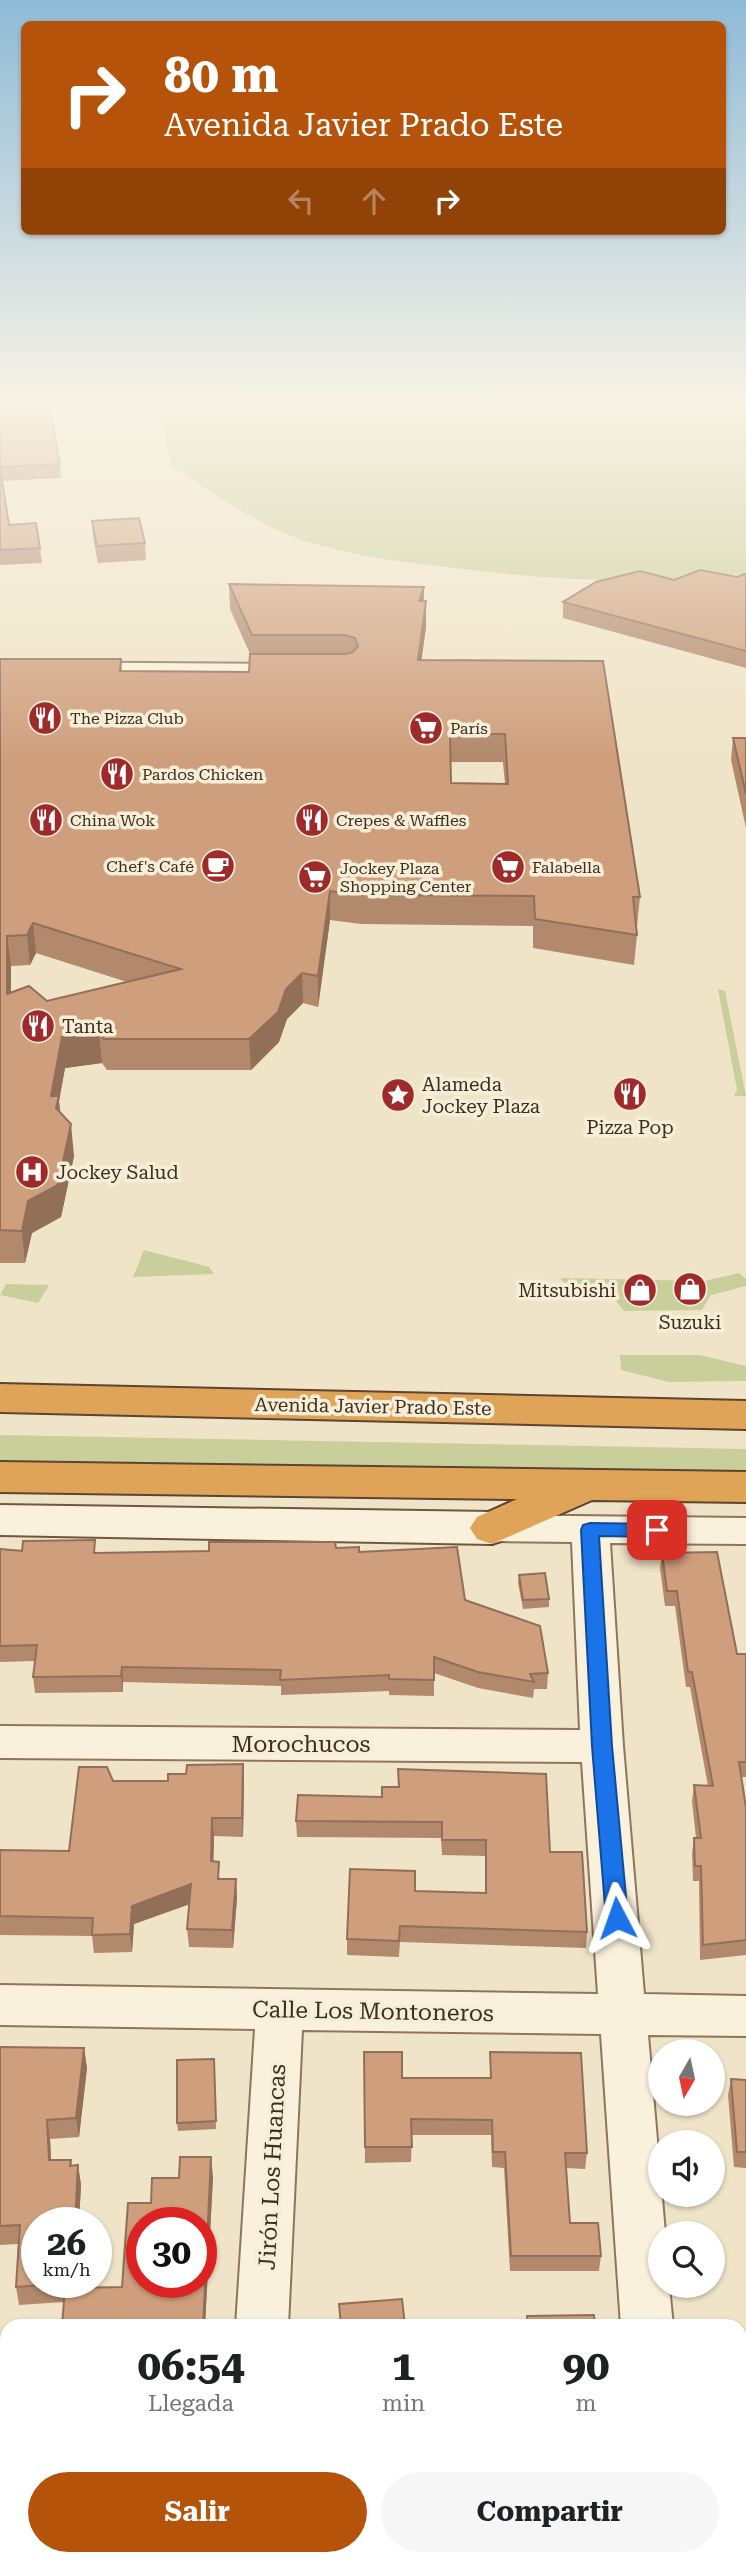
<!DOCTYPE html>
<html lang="es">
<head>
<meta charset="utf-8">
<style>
  :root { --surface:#fff; --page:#f6f6f6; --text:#202124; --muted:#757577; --accent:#b45309 }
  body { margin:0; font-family:"Roboto Serif",serif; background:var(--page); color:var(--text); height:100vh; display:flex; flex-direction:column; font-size:26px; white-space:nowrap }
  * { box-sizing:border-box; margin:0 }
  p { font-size:23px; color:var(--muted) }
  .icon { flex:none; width:38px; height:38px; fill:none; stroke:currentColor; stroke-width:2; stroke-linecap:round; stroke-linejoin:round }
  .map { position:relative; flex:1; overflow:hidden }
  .details { position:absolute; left:0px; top:2319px; width:747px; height:247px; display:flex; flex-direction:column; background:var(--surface); border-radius:21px 21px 0 0; box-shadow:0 2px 5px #0004 }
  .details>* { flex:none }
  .top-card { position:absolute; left:21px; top:21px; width:705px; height:214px; border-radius:10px; box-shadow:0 2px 5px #0004; background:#b45309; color:#fff; overflow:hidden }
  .needle { width:46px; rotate:189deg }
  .tools { position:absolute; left:648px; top:2039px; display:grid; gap:14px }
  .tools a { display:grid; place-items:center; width:77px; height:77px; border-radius:50%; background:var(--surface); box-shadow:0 2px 5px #0004; font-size:35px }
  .speed { position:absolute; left:21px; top:2207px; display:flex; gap:14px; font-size:35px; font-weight:700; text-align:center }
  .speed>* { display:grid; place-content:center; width:91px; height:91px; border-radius:50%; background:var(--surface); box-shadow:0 2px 5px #0004; line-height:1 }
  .speed small { font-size:18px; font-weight:400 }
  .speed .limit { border:10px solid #d22; background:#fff; color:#111 }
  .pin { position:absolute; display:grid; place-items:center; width:60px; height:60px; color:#fff; margin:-30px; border-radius:14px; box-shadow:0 4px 10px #0006 }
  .me { position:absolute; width:77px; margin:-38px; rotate:356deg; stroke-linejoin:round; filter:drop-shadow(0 0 5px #0008) }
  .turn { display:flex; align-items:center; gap:24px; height:147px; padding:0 28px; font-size:32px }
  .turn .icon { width:91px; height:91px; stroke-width:2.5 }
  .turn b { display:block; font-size:49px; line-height:60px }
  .lanes { display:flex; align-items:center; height:66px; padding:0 28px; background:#0003; justify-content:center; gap:35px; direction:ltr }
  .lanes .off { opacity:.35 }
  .eta { display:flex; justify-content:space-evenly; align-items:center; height:119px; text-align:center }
  .eta b { font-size:42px; font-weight:700; line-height:49px }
  .action { display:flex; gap:14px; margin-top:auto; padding:14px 28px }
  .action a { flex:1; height:80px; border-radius:42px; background:var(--accent); color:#fff; font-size:28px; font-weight:700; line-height:80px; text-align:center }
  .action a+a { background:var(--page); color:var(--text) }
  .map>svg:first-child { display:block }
</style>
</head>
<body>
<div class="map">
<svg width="746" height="2565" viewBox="0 0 746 2565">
  <rect width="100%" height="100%" fill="#f0e4c8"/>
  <path fill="#c9cf9b" d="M155 398H746V573C645 587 539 579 438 566 393 561 345 554 302 540 255 524 213 493 172 466Z
    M718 989 725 991 746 1096H734L737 1090Z
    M144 1250 209 1267 214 1274 133 1277Z
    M739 1273 746 1279V1286L711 1295 702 1310 624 1311 608 1291 563 1282 561 1278 704 1281Z
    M6 1284 49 1285 38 1303 0 1295Z
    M620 1355H700L746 1366V1381L669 1382 621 1370Z
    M0 1435 746 1449V1471L0 1462Z"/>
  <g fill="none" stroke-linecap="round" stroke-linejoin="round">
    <g stroke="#8d765c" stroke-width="4">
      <path id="street" d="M0 662 295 664 303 666 306 671 303 676 295 678 0 676Z
        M492 1515 746 1518V1544L610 1543 623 1746 644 1994 746 1996V2036L648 2035 665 2233H660V2286H669L673 2326H621L601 2034 302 2030 288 2326H236L255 2029 0 2025V1985L598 1994 582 1762 0 1758V1726L580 1730 572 1542 492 1541 479 1537 473 1528 479 1519Z
        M220 2558H276V2565H220Z
        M637 2558H693V2565H637Z"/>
    </g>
    <g stroke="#6f573f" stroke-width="4">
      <path id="secondary" d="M0 1505 492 1512 507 1517 514 1528 507 1539 492 1544 0 1535Z"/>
    </g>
    <g stroke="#5b4430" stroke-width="4">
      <path id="highway" d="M0 1384 746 1401V1429L0 1412Z
        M0 1462 746 1472V1502L592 1500 492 1544 477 1539 470 1528 477 1517 517 1499 0 1492Z"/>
    </g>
    <use href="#street" fill="#faf1dc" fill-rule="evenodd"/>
    <use href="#secondary" fill="#faf1dc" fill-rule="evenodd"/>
    <use href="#highway" fill="#e0a458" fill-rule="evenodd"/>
  </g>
  <path fill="#b2896c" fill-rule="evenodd" d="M0 398 11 407 60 464 61 478 2 481 9 525 40 548 42 563 0 565Z
    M92 521 145 543 146 560 98 563 93 537Z
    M746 574V668L563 618V602L674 580 737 577Z
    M229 584 424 587V601H426V627L421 660 603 661 640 897 637 926H636L637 935 634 965 533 948V926L361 924 330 920 318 1007 303 1003 287 1019 279 1042 251 1070H107L102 1063 65 1068 59 1101 60 1113 74 1156 61 1217 32 1233 25 1263H0V659H121L122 671 249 672 250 654 230 609ZM450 762H503L505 784 451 783ZM36 953 127 982 47 1001 11 992V966L30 965Z
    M733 738H746V828L731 760Z
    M336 1548 359 1552 465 1600 548 1673 547 1689H534L533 1698 478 1688 434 1673V1696L389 1695V1691L281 1695V1686L123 1682V1692L35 1693 33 1677 35 1661 0 1662V1549L96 1553Z
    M662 1553 737 1654H746V1777H741L746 1807V1955L700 1960 699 1881H693L692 1853 694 1838H696L692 1801 694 1785 708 1786 690 1687H686L675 1606H665L660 1568Z
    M519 1575 549 1599V1607L523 1609 518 1583Z
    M243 1764 244 1782 243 1837 214 1836 213 1861 220 1879H236L237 1898 233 1948 189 1947 187 1929 189 1904 134 1924 132 1952 94 1953 92 1936 0 1935V1850L69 1851 113 1781H168L186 1774Z
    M382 1797 550 1852 587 1932 586 1948 400 1942 399 1957 347 1955V1939L415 1891 485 1893V1856L442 1855 441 1838 297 1837 296 1821Z
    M0 2047 84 2048 87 2068 79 2137 50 2139 51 2160H71L72 2166 78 2165 81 2185 79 2222H37V2282H76V2288L122 2287 151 2203 213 2177 205 2326H62L64 2302 19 2305 16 2287 18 2244 0 2245Z
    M364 2052 402 2078H490V2052L587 2153 585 2169 566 2168 570 2223 601 2256 599 2271H510L504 2168 492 2167 491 2135H412L411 2162 365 2163Z
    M214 2059 216 2129 178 2131 177 2123Z
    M731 2079 746 2080V2168L734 2167 728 2095Z"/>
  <path fill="#916f58" d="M424 587 423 613 419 601Z
    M426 601V627L418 686V660Z
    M330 891V920L318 1007V976Z
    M33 923 36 953 30 965 27 935Z
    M7 936 11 966V1024L7 994Z
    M302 973 303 1003 287 1019 279 1042 251 1070 249 1039 286 989Z
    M99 1033 102 1063 65 1068 59 1101 62 1127 51 1096 62 1037Z
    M71 1124 74 1156 61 1217 32 1233 25 1263 22 1231 28 1201Z
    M122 1667 123 1682V1692L121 1676Z
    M243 1764 244 1782 243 1837 242 1818Z
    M212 1818 214 1836 213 1880 211 1861Z
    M236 1879 237 1898 233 1948 232 1930Z
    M191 1884 193 1903 134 1924 132 1952 130 1934 132 1906Z
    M84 2048 87 2068 79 2137 76 2118Z
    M47 2120 50 2139 52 2179 49 2160Z
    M211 2157 213 2177 205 2326H203Z
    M78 2165 81 2185 79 2222H75Z
    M72 2282H76L75 2302Z
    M177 2558H181L180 2565H176Z"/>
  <path fill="#cf9f7d" stroke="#916f58" stroke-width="2" fill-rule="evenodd" d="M0 398H9L11 407 49 405 60 464 0 467Z
    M0 468 9 525 36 523 40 548 0 550Z
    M139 518 145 543 97 546 92 521Z
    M700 570 737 577 744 574H746V651L563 602 596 582 640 571 674 580Z
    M229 584 424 587 419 601H426L418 660 603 661 640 897H633L637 935 535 919 534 896 361 895 330 891 318 976 302 973 286 989 278 1012 249 1039H104L99 1033 62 1037 51 1096H59L56 1108 71 1124 58 1185 28 1201 22 1231 0 1230V659H121L120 671 249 672 250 654H345L353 652 358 646 355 638 345 635H252ZM450 734H505L508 784 451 783ZM33 923 181 969 47 1001 29 986 7 994V936L27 935Z
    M733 738H746V794Z
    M95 1540 94 1553 209 1551V1542H335L336 1548 359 1547V1552L457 1547 465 1600 540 1626 548 1673 530 1674 534 1682 478 1672 434 1657V1680L389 1679V1675L280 1680 281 1670 122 1667 121 1676 33 1677 37 1645 0 1646V1549L22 1551 23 1541Z
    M717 1552 737 1654H746V1762H739L746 1808V1940L703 1945 701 1866H695L694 1838H701L694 1785 713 1786 692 1672H688L677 1591H667L662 1553Z
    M545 1573 549 1599 523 1600 519 1575Z
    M243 1764 242 1818H212L211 1861 219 1862 218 1879H236L232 1930 187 1929 191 1884 132 1906 130 1934 92 1935 93 1918 0 1916V1850L69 1851 79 1767H107L113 1781H168V1774H186L187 1765Z
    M398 1769 546 1774 550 1852H582L587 1932 400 1926 399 1941 347 1939 350 1869 415 1871V1891L486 1893V1840H442V1822L296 1821 298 1795 382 1797V1787H399Z
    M0 2047 84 2048 76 2118 47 2120 49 2160H71L70 2166 78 2165 75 2222H37V2282L72 2283 16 2287 20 2225 0 2226Z
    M364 2052H402V2078H491L490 2052 581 2053 587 2153H565L570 2223H598L601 2256H511L505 2152H493L492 2120 411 2119 412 2147H365Z
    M214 2059 216 2121 177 2123V2060Z
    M731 2079 746 2080V2152H737Z
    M180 2157H211L203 2326H62L65 2288 122 2287 128 2203H151L152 2178H179ZM142 2222H201V2282H142Z
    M402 2299 405 2326H341L339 2304Z
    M594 2315 595 2326H528L527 2316Z
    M34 2558H177L176 2565H33Z"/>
  <linearGradient id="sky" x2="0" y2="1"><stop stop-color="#8fbad6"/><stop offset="0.53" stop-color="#f8f3e6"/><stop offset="1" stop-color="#f8f3e6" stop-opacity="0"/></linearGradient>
  <rect width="746" height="757" fill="url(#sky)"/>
  <path fill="#1a73e8" stroke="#114b97" stroke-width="2" d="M590 1523 657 1524 664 1526 666 1530 664 1535 657 1537 599 1536 612 1746 628 1918 624 1925 617 1927 609 1925 606 1918 592 1746 581 1530 583 1525Z"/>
  <defs>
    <g id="restaurant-disc" transform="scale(1.75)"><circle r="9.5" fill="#9e2a2b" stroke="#f7eed8"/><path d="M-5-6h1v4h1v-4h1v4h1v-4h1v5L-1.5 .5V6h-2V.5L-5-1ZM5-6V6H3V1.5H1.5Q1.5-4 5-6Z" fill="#fff"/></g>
    <g id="supermarket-disc" transform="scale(1.75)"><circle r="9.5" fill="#9e2a2b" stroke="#f7eed8"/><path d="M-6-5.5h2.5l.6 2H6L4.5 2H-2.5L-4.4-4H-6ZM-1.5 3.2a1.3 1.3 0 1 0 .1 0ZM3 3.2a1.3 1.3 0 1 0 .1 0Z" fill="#fff"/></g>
    <g id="cafe-disc" transform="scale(1.75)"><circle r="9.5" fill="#9e2a2b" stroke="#f7eed8"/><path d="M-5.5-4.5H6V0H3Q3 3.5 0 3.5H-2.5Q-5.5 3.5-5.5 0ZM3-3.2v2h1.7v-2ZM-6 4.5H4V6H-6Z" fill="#fff"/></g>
    <g id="sight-disc" transform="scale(1.75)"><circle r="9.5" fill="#9e2a2b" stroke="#f7eed8"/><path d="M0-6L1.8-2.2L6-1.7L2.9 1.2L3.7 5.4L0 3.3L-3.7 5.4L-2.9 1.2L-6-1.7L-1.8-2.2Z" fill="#fff"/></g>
    <g id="hospital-disc" transform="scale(1.75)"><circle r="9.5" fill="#9e2a2b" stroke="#f7eed8"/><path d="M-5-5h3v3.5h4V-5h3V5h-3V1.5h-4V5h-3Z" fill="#fff"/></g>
    <g id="shop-disc" transform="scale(1.75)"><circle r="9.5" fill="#9e2a2b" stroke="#f7eed8"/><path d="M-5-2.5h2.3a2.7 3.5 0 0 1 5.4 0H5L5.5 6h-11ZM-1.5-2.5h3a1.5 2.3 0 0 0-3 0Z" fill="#fff"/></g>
  </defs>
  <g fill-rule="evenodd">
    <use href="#restaurant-disc" x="45" y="718"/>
    <use href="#supermarket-disc" x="426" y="728"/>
    <use href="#restaurant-disc" x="117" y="774"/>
    <use href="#restaurant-disc" x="46" y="820"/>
    <use href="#restaurant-disc" x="312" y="820"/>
    <use href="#cafe-disc" x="218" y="866"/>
    <use href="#supermarket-disc" x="508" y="867"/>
    <use href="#supermarket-disc" x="315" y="877"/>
    <use href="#restaurant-disc" x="38" y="1026"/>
    <use href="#restaurant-disc" x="630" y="1094"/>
    <use href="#sight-disc" x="398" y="1095"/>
    <use href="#hospital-disc" x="32" y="1172"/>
    <use href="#shop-disc" x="690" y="1289"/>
    <use href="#shop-disc" x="640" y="1290"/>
  </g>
  <g text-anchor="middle" stroke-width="7" stroke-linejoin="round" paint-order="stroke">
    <g font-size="16" fill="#3d2e20" stroke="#f7eed8" text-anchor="start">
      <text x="70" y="724">The Pizza Club</text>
      <text x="450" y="734">París</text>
      <text x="142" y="780">Pardos Chicken</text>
      <text x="70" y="826">China Wok</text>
      <text x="336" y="826">Crepes &amp; Waffles</text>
      <text x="194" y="872" text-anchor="end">Chef's Café</text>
      <text x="532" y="873">Falabella</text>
      <text x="340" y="874">Jockey Plaza<tspan x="340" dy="18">Shopping Center</tspan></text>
    </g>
    <g font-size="19" fill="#3d2e20" stroke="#f7eed8" text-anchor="start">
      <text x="62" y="1033">Tanta</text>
      <text x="422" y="1091">Alameda<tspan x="422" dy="22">Jockey Plaza</tspan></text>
      <text x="630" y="1134" text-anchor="middle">Pizza Pop</text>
      <text x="56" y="1179">Jockey Salud</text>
      <text x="616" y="1297" text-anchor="end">Mitsubishi</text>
      <text x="690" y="1329" text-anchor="middle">Suzuki</text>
    </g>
    <g font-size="19" fill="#3d2e20" stroke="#f7eed8">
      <text transform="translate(373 1406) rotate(1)" y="7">Avenida Javier Prado Este</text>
    </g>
    <g font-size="23" fill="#3d2e20" stroke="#f7eed8">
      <text x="301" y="1752">Morochucos</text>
      <text transform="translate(373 2011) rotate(1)" y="8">Calle Los Montoneros</text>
      <text transform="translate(272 2167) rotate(-87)" y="8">Jirón Los Huancas</text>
    </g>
  </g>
</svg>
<div class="tools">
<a><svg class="needle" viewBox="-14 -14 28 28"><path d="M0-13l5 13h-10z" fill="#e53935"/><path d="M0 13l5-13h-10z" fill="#757577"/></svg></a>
<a><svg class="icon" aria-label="sound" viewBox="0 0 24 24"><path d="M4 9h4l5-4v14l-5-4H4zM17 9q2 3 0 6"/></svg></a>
<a><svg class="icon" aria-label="search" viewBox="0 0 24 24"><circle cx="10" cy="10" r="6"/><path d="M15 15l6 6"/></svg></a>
</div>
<div class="speed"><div>26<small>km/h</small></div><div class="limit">30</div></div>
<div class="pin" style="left:657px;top:1530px;background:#d93025"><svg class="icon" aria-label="arrive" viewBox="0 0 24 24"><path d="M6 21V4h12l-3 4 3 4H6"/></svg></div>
<svg class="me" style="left:617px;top:1918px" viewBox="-20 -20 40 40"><path d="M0-17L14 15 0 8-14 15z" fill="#1a73e8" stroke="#fff" stroke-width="4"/></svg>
<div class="top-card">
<div class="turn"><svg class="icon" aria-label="right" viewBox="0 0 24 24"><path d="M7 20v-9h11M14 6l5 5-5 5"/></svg><div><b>80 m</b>Avenida Javier Prado Este</div></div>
<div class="lanes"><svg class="icon off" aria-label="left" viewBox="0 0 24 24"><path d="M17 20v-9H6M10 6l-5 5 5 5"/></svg><svg class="icon off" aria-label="ahead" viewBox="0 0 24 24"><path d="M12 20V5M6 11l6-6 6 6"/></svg><svg class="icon" aria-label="right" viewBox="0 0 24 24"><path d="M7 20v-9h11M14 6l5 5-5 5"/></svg></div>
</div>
<section class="details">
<div class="eta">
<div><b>06:54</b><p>Llegada</p></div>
<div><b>1</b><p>min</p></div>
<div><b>90</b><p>m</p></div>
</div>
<div class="action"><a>Salir</a><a>Compartir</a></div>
</section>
</div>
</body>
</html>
